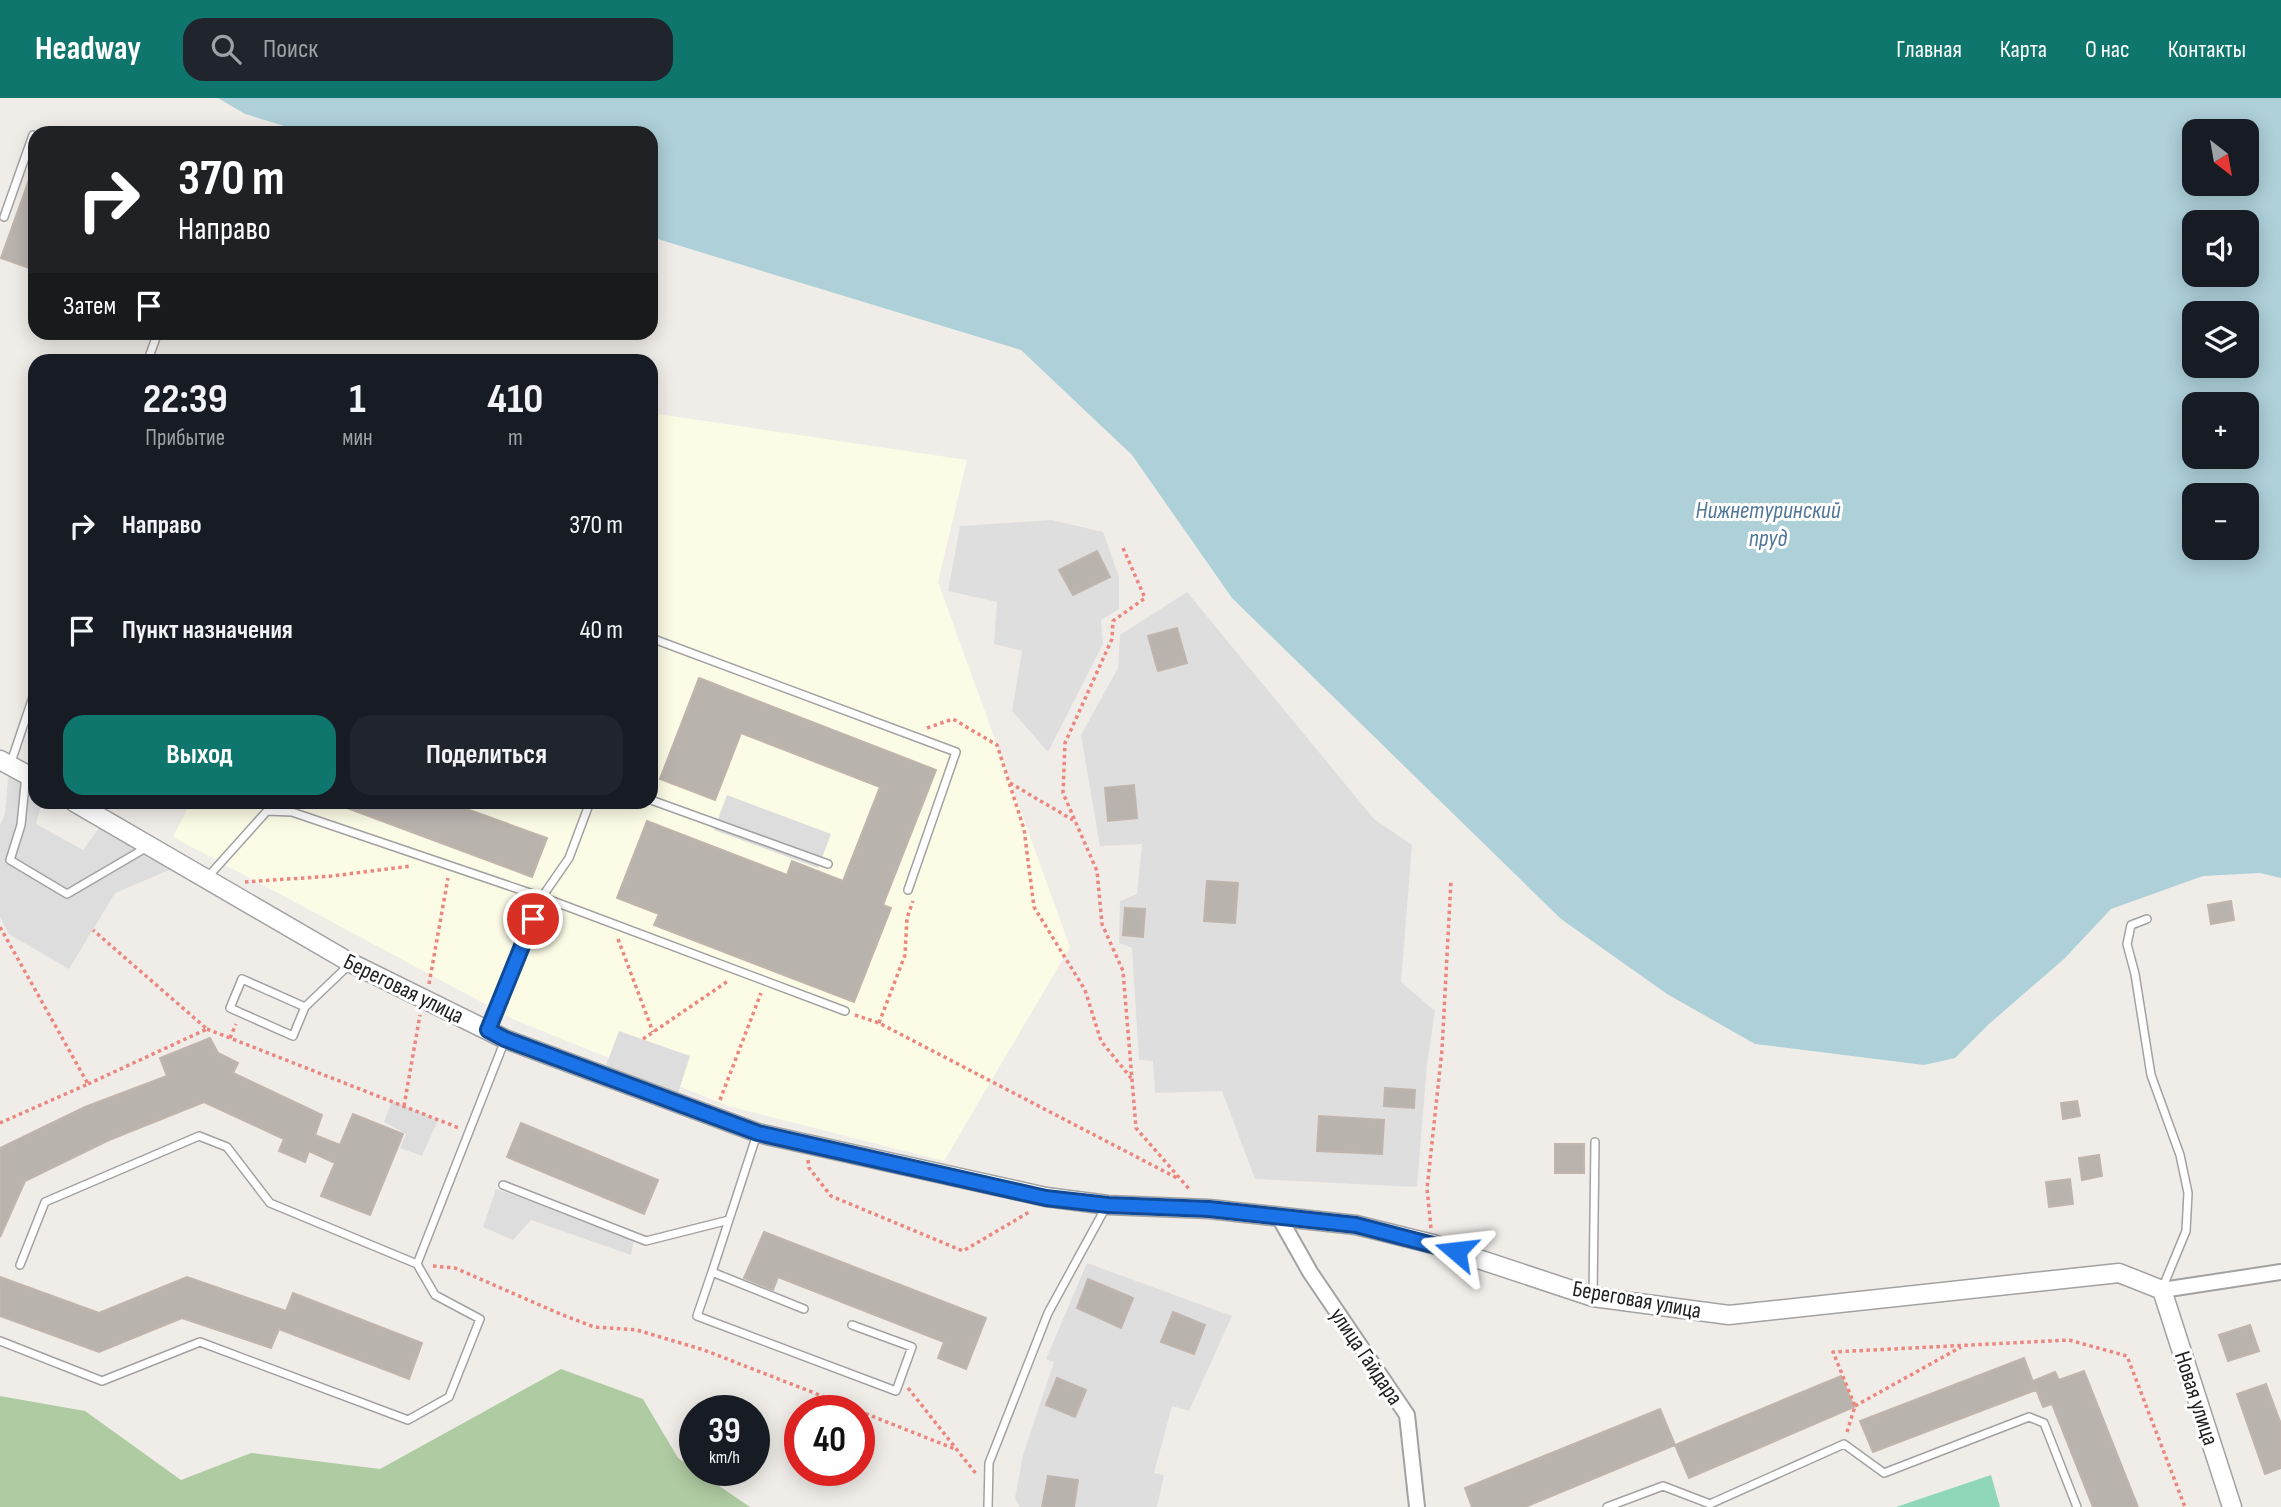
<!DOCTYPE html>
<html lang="ru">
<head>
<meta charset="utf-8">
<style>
  :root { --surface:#171b24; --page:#20242c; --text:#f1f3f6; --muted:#9ea1a6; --accent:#0f766e }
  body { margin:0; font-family:"Sofia Sans Condensed",sans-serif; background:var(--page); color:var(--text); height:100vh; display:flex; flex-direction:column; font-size:26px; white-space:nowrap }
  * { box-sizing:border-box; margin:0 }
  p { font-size:23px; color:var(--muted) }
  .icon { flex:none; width:38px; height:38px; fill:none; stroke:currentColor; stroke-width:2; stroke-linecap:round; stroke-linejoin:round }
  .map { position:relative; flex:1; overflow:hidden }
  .panel { position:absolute; left:28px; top:256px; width:630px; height:455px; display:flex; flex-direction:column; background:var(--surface); border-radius:21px; box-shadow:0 4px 18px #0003 }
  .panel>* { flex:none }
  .guide { position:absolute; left:28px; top:28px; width:630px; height:214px; border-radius:21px; box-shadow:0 4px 18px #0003; background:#202124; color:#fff; overflow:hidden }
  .needle { width:46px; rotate:149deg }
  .buttons { position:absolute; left:2182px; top:21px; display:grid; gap:14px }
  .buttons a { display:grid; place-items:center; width:77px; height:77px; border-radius:14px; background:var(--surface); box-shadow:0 4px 18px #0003; font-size:35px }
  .speed { position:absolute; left:679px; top:1297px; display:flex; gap:14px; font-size:35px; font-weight:700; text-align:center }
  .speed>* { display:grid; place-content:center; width:91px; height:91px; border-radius:50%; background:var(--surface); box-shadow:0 4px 18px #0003; line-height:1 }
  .speed small { font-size:18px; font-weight:400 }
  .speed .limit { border:10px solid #d22; background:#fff; color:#111 }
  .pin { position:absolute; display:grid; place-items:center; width:60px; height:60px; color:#fff; margin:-30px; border:4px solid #fff; border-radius:50%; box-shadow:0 2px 7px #0007 }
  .me { position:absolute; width:77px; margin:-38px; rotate:287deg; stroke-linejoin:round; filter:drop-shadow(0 0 5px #0008) }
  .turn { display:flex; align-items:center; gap:24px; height:147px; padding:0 35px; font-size:32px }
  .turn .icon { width:91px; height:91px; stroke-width:2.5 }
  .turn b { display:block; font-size:49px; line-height:60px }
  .then { display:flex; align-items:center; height:66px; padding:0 35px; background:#0003; gap:14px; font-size:26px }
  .eta { display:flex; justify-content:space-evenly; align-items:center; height:119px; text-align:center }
  .eta b { font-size:42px; font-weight:700; line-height:49px }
  .cta { display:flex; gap:14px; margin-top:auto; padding:14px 35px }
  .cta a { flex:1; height:80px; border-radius:21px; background:var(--accent); color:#fff; font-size:28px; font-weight:700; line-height:80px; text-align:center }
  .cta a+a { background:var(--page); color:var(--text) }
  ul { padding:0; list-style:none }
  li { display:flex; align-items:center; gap:21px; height:105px; padding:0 35px }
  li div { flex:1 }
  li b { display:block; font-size:26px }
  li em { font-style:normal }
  header { display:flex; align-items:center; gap:42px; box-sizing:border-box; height:98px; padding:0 35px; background:var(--accent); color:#fff }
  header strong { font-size:33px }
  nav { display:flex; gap:38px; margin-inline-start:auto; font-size:24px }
  .search { width:490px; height:63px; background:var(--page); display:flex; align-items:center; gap:18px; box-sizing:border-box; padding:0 24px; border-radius:21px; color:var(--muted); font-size:26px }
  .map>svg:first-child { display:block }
</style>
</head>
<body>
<header>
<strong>Headway</strong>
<div class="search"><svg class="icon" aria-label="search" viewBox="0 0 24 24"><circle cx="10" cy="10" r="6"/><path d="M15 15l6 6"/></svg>Поиск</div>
<nav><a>Главная</a><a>Карта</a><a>О нас</a><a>Контакты</a></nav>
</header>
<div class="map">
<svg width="2281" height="1409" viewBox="0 0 2281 1409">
  <rect width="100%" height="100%" fill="#f0ede9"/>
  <path fill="#dfdede" d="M1052 422 1103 434 1119 479V511L1101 522 1103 546 1048 654 1012 613 1022 553 994 546 997 504 948 493 960 428Z
    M1187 494 1374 721 1412 747 1401 884 1435 913 1427 967 1417 1089 1255 1081 1222 993 1155 995 1153 963 1139 962 1132 850 1119 845 1120 803 1137 796 1142 746 1100 748 1081 637 1118 570 1120 537Z
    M1087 1165 1232 1218 1189 1313 1172 1308 1154 1375 1164 1377 1157 1409H1020L1015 1400 1023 1357 1054 1264 1046 1261Z"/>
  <path fill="#fcfbe6" d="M651 315 967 362 938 484 1070 849 944 1063 728 1008 515 922 173 739 191 704H651Z"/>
  <path fill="#afcba2" d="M561 1271 643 1301 678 1360 750 1409H0V1298L85 1313 181 1382 251 1355 380 1371Z"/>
  <path fill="#90d6b9" d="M1991 1377 2000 1409H1896Z"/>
  <path fill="#ddd" d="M9 668 35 681V704H42L36 726 83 752 105 722 181 767 115 795 69 871 9 836 0 819V727L5 716Z
    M727 697 831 736 818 770 714 732Z
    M619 933 690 958 675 1004 602 978Z
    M392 1003 438 1022 422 1058 400 1050 406 1036 384 1024Z
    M496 1091 635 1137 631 1157 531 1122 513 1142 483 1129Z"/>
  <path fill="#aed0d9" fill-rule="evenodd" d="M218 0H2281V780L2260 775 2203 778 2111 811 2064 861 1989 926 1955 960 1924 967 1755 946 1667 896 1561 821 1232 500 1132 357 1021 252 651 139V35H307L245 16ZM2194 33H2247V86H2194ZM2247 124V177H2194V124ZM2247 215V268H2194V215ZM2194 306H2247V359H2194ZM2194 397H2247V450H2194Z"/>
  <path fill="#b9b3ae" stroke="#c0b5ac" stroke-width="2" d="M33 71 35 72V172L1 160Z
    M1097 453 1110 479 1073 497 1059 472Z
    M1177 530 1187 565 1158 573 1148 538Z
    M699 580 936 672 883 807 891 810 854 904 654 827 659 816 617 800 647 723 787 777 792 763 843 783 880 689 741 635 715 702 660 681Z
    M1134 687 1137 720 1108 723 1105 690Z
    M331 704H447L547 740 532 779Z
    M1207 783 1238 785 1235 825 1204 823Z
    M2231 803 2234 822 2211 826 2208 807Z
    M1125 810 1145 811 1143 839 1123 837Z
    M210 940 218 955 238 965 233 975 322 1017 315 1037 340 1047 353 1016 403 1036 370 1117 321 1098 335 1065 309 1053 305 1064 279 1053 284 1041 204 1004 109 1042 25 1083 0 1139V1050L85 1009 167 978 160 960Z
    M1385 990 1415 992 1414 1010 1384 1008Z
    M2077 1003 2080 1018 2063 1021 2061 1005Z
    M1319 1018 1384 1022 1382 1056 1317 1053Z
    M521 1025 658 1082 644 1116 507 1059Z
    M1555 1046H1584V1075H1555Z
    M2099 1057 2102 1078 2082 1082 2079 1060Z
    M2070 1081 2073 1106 2049 1109 2046 1084Z
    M764 1134 986 1220 966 1271 938 1260 944 1244 778 1179 773 1192 744 1180Z
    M0 1179 99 1215 187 1179 286 1213 293 1195 422 1245 409 1281 279 1231 271 1250 182 1220 99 1254 0 1218Z
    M1088 1181 1133 1200 1121 1230 1077 1210Z
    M1173 1214 1205 1227 1194 1256 1161 1244Z
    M2250 1227 2259 1253 2228 1263 2219 1237Z
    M2024 1260 2036 1292 1873 1354 1860 1323Z
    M2084 1273 2138 1409H2093L2052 1306 2043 1309 2033 1283 2055 1274 2059 1282Z
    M1841 1278 1854 1309 1689 1380 1675 1347Z
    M1057 1280 1086 1292 1075 1319 1046 1307Z
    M2266 1286 2281 1326V1370L2265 1376 2237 1296Z
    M1660 1311 1675 1347 1525 1409H1472L1465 1390Z
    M1048 1378 1078 1382 1074 1409H1042Z"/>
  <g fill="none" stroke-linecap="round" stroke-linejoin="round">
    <g stroke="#a2a2a2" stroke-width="10">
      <path id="service" d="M4 119 33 37 35 38
        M148 262 158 234
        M651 540 956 654 908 792
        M10 667 35 593
        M26 677 21 727 10 762 67 796 149 748
        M651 702 828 766
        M206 781 267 713 292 714 542 799 845 913
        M2147 821 2131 827 2127 846 2135 876 2151 977 2180 1057 2188 1095 2186 1133 2162 1191
        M305 909 242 881 230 910 293 938 305 909 350 866
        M488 932 542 799 569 760 590 704
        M757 1036 712 1174 804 1211
        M503 1087 646 1143 729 1122
        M20 1167 45 1104 199 1038 227 1049 270 1105 417 1166
        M712 1174 697 1218 896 1293 912 1249 852 1227
        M1593 1198 1595 1044
        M0 1243 102 1283 200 1244 408 1322 449 1299 480 1221 435 1197 417 1166 505 942
        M988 1409 989 1365 1048 1215 1107 1107
        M1607 1409 1663 1388 1710 1406 1844 1346 1884 1375 2029 1319 2044 1325 2077 1409"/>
    </g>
    <g stroke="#a2a2a2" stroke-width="18">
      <path id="minor" d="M1279 1119 1310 1174 1407 1317 1417 1409
        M2162 1192 2281 1174"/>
    </g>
    <g stroke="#a2a2a2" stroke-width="21">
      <path id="tertiary" d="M0 662 35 681
        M74 704 351 865 505 941 758 1035 1046 1099 1108 1107 1209 1111 1356 1127 1433 1146 1593 1199 1729 1217 2119 1175 2162 1192 2232 1409"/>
    </g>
    <path stroke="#eb877f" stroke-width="3.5" stroke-dasharray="3.5 3.5" stroke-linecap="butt" d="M1123 450 1145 500 1113 523 1112 541 1065 645 1063 695 1097 773 1102 826 1123 873 1136 1030 1190 1092
      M927 630 953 621 997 647 1024 731 1034 809 1085 892 1101 943 1131 980
      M1010 685 1073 722
      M245 784 332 778 411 768
      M0 829 88 986 0 1025
      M618 841 653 934
      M429 886 448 780
      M855 917 879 925 1179 1081
      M879 925 905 857 907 820 913 803
      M207 931 459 1030
      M230 940 236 926
      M643 941 728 883
      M88 986 207 931 93 832
      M720 1002 761 895
      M404 1008 420 917
      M808 1062 809 1070 831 1098 963 1153 1031 1113
      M1431 1130 1427 1091 1442 952 1451 782
      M433 1168 455 1170 558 1215 594 1229 637 1232 704 1252 858 1312
      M908 1290 977 1377
      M1855 1308 1961 1249
      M859 1313 955 1351
      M1847 1334 1855 1308 1833 1254 2069 1242 2127 1258 2185 1409"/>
    <use href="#service" stroke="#fff" stroke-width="7"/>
    <use href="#minor" stroke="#fff" stroke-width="14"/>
    <use href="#tertiary" stroke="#fff" stroke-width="18"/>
  </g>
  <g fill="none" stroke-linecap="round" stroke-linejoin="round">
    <g stroke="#114b97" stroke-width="18">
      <path id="route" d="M533 821 488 932 505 941 758 1035 1046 1100 1108 1107 1209 1111 1356 1127 1456 1153"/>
    </g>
    <use href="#route" stroke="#1a73e8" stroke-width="12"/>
  </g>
  <g text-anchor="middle" stroke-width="6" stroke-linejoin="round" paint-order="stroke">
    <g font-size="23" fill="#212121" stroke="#fff">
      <text transform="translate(404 890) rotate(26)" y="8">Береговая улица</text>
      <text transform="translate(1637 1201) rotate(10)" y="8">Береговая улица</text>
      <text transform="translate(1367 1258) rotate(56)" y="8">улица Гайдара</text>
      <text transform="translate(2197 1300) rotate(72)" y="8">Новая улица</text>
    </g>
    <g font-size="24" font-style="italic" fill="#507698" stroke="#fff">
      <text x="1768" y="420">Нижнетуринский<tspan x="1768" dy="28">пруд</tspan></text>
    </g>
  </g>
</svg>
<div class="buttons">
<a><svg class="needle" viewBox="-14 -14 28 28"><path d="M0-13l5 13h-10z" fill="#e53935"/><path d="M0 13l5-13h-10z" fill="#9ea1a6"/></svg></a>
<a><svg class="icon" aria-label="sound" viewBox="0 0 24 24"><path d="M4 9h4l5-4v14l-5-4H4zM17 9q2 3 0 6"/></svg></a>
<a><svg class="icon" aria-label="layers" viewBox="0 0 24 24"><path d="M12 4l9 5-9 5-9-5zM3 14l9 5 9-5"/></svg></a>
<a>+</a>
<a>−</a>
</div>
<div class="speed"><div>39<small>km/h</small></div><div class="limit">40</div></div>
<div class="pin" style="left:533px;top:821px;background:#d93025"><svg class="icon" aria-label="arrive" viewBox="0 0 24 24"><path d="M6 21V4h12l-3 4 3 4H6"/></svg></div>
<svg class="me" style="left:1456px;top:1153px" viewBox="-20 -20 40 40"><path d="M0-17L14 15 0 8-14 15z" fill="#1a73e8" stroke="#fff" stroke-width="4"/></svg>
<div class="guide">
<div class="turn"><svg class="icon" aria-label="right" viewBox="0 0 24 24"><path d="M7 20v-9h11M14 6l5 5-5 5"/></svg><div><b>370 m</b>Направо</div></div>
<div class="then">Затем<svg class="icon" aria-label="arrive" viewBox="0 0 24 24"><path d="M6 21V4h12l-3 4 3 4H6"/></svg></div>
</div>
<section class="panel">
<div class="eta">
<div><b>22:39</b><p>Прибытие</p></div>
<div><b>1</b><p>мин</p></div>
<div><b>410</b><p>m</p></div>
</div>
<ul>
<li><svg class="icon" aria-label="right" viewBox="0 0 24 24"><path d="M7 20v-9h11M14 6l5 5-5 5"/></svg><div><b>Направо</b></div><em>370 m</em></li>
<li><svg class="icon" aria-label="arrive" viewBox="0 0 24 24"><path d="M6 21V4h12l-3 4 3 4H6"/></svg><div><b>Пункт назначения</b></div><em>40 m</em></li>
</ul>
<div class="cta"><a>Выход</a><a>Поделиться</a></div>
</section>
</div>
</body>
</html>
